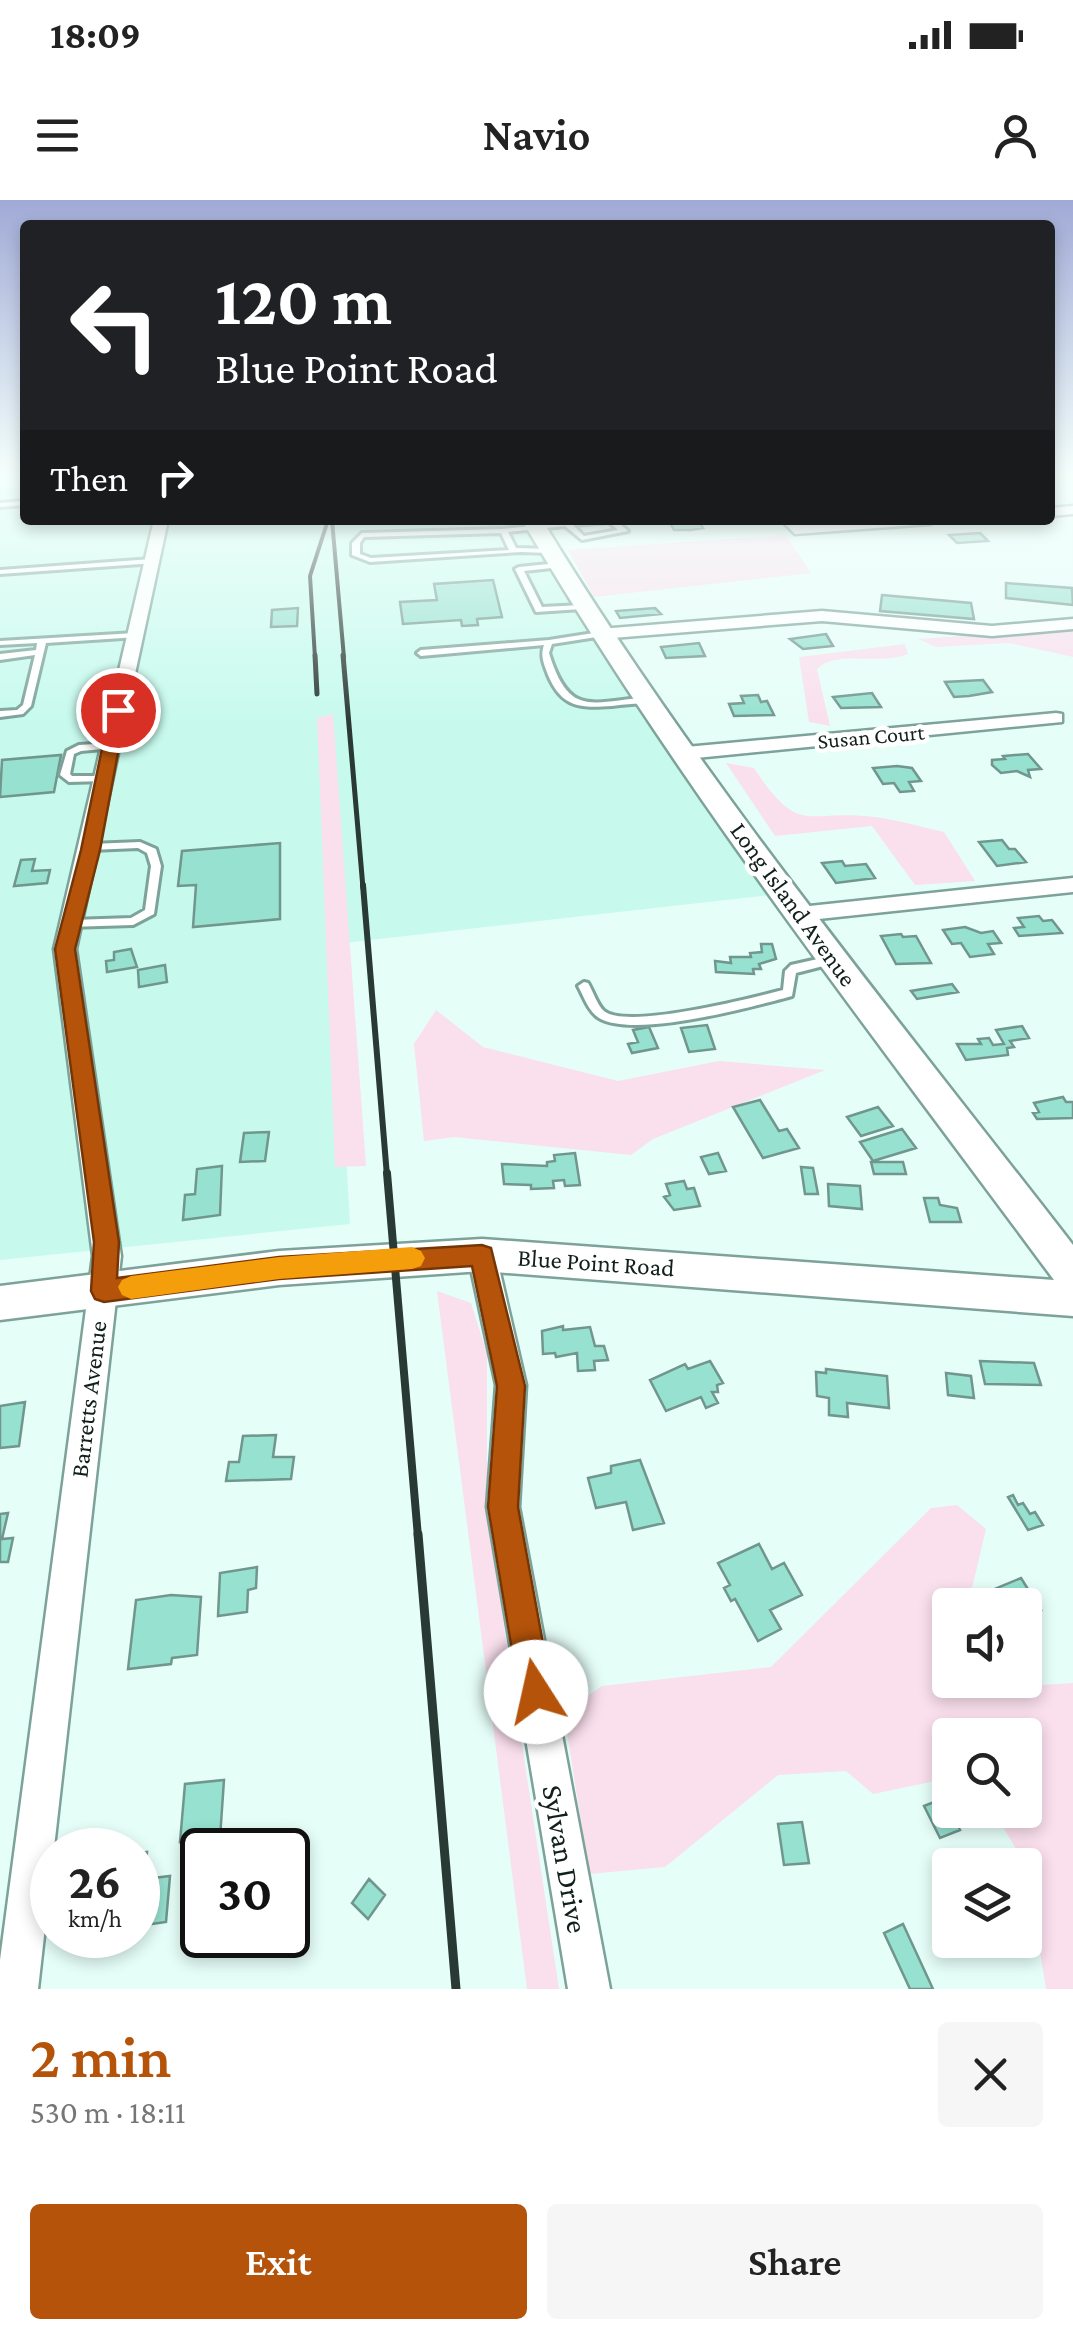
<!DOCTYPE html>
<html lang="en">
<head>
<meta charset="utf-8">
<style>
  :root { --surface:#fff; --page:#f6f6f6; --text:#222; --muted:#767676; --accent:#b45309 }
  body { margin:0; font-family:"Crimson Pro",serif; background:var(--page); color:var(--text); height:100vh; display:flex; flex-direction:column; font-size:38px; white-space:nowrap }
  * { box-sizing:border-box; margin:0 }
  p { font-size:32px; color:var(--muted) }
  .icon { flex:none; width:55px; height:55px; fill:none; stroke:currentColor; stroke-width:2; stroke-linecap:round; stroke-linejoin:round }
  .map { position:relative; height:1789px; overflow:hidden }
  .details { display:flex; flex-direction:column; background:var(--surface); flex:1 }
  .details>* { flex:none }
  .hud { position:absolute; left:20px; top:20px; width:1035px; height:305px; border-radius:10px; box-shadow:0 5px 15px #0003; background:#202124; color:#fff; overflow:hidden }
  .fabs { position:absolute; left:932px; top:1388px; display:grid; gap:20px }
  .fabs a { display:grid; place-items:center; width:110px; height:110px; border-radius:10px; background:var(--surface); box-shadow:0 5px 15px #0003; font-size:50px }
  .speed { position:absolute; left:30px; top:1628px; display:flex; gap:20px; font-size:50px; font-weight:700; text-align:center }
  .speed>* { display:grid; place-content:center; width:130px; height:130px; border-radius:50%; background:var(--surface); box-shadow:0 5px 15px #0003; line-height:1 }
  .speed small { font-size:25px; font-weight:400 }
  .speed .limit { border:5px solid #111; border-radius:15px; background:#fff; color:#111 }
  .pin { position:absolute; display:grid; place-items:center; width:85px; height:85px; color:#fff; margin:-42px; border:5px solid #fff; border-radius:50%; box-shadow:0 2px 10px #0007 }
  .me { position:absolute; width:110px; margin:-55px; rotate:350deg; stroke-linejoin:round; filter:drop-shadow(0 0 8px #0008) }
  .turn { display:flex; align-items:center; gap:35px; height:210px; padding:0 30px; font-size:45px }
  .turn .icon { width:130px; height:130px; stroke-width:2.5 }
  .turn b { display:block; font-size:70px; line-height:85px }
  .then { display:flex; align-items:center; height:95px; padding:0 30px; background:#0003; gap:20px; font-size:38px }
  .round { display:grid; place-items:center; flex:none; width:105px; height:105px; border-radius:10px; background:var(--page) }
  .summary { display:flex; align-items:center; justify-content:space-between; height:170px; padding:0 30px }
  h1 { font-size:60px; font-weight:600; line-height:75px; color:var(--accent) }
  .primary-button { display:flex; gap:20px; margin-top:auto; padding:20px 30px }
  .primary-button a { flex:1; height:115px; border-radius:10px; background:var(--accent); color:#fff; font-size:40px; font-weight:600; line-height:115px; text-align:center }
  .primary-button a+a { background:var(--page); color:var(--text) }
  .status { display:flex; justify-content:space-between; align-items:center; height:70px; padding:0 50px; background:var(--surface); direction:ltr }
  .status svg { height:28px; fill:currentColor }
  header { display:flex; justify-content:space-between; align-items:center; height:130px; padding:0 30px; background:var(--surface); font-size:45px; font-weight:600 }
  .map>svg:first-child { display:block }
</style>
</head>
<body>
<div class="status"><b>18:09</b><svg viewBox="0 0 49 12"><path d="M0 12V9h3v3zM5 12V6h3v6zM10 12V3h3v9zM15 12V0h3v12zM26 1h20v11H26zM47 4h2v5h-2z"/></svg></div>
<header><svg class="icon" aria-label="menu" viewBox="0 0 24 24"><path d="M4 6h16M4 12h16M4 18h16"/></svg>Navio<svg class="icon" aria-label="person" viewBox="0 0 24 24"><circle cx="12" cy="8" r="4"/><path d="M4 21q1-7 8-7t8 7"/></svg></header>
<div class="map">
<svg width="1073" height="1789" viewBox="0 0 1073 1789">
  <rect width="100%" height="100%" fill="#e6fef8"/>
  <path fill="#c7faed" d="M0 274H25V320H527L771 695 334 744 350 1024 0 1060Z"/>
  <path fill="#fadfed" d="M786 335 811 373 594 397 568 350Z
    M1073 428V457L1009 443 936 447 918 439Z
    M905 444 908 454C879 466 837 449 817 469L830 526 809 522 799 457Z
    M333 514 366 966 335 967 317 518Z
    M726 563 754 568C801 639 807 608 875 617 898 620 921 627 944 632L975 681 915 685 872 626 775 636Z
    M436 810 483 847 618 881 719 861 825 870 653 939 631 955 454 937 424 941 414 844Z
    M437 1091 471 1103 487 1154V1313L559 1789H527Z
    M957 1305 986 1329 968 1405H950V1480H1018L1025 1486 1073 1483V1789H1046L1026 1666 993 1610H1025V1535H950V1578L873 1594 846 1571 778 1575 665 1667 589 1674 564 1512 602 1486 771 1467 931 1308Z"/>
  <path fill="#97e1d0" stroke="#70968d" stroke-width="2.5" d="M698 320 703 328 691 330H674L669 321Z
    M980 333 988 341 957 343 949 335Z
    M493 380 502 417 477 419 478 425 462 426 461 420 403 424 400 402 437 400 434 384Z
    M1006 383 1072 388 1073 405 1006 398Z
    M882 395 971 403 974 419 880 411Z
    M298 408 297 426 271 427 272 410Z
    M655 408 661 414 620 418 616 411Z
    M826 434 833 446 803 449 790 439Z
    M699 443 705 456 666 458 661 447Z
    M983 480 992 492 969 496 954 497 945 482Z
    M872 493 881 507 841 508 833 497Z
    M758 495 761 502 767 501 774 515 734 516 729 504 744 503 741 496Z
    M1028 554 1041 569 1028 570 1030 577 1017 571 1001 573 992 565V560L1005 559 1003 556Z
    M61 555 54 592 0 597 2 560Z
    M897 566 912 568 921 581 909 582 914 591 900 592 894 583 883 584 873 568Z
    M1002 640 1009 649H1015L1026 662 997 666 979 642Z
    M280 643V719L193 727 196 685 178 686 182 651Z
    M35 659 32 671 50 670 47 683 14 686 21 660Z
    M842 661 845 666 866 664 875 678 836 683 822 663Z
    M1039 716 1043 721 1052 720 1062 733 1019 736 1014 728 1024 727 1018 718Z
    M965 727 981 733 993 731 1001 743 988 744 994 754 970 757 961 743 952 744 943 730Z
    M901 734 903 737 916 736 931 763 896 764 881 736Z
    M761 744H772L776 759 759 764 761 769H753L754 774 716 772 715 761 731 763 730 757H751L750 753 762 752Z
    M131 749 137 767 107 772 106 761 114 760V752Z
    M165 765 167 782 139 787 138 770Z
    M952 784 958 792 917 799 911 791Z
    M707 825 715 849 689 852 681 828Z
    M1022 826 1029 838 1010 841 1014 847 1007 848 1008 855 966 860 957 844H981L978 839 989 838 993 845 1004 844 996 830Z
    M649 827 658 848 632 853 628 844 638 842 633 830Z
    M1063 897 1066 902H1073V918L1037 919 1033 913 1039 912 1034 903Z
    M760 900 779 931 787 929 799 948 763 958 733 907Z
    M878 907 893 926 861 936 847 917Z
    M902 929 916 948 873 961 860 942Z
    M269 932 265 961 240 962 244 933Z
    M575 953 580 985 565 986 564 980 553 981 554 988 531 989V985L504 984 502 964 547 966V962L555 961 554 955Z
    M718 953 726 971 709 974 701 957Z
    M871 962H903L906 974H874Z
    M222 966 220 1015 183 1020 185 995 195 994 197 969Z
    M801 967 813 968 818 994H805Z
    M684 981 687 989 694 988 700 1006 674 1010 664 997 670 995 666 984Z
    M828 984 860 986 862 1009 829 1006Z
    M924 998H938L940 1005 957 1008 961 1022H930Z
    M563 1126V1130L590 1127 595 1146H604L608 1160 594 1161 595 1170 578 1171 577 1153 556 1157 555 1153 543 1154 542 1131Z
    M710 1161 723 1183 717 1185 718 1192H712L718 1203 706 1208 701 1197 666 1211 650 1180 685 1164 688 1169Z
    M980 1161 1034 1163 1041 1185 985 1184Z
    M826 1169 887 1176 889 1208 847 1203 848 1217 829 1215V1198L817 1196 816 1172 826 1173Z
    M946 1173 971 1176 974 1198 948 1195Z
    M25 1202 19 1246 0 1248V1206Z
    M276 1235 273 1257H294L291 1279 226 1281 229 1262H239L243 1236Z
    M640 1260 664 1323 633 1330 626 1302 596 1308 588 1278 611 1273V1266Z
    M1013 1295 1018 1305 1023 1303 1030 1314 1035 1312 1043 1325 1028 1330 1008 1297Z
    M8 1313 2 1339 13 1338 8 1362H0V1314Z
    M759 1344 772 1369 784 1363 802 1395 770 1410 781 1429 758 1441 735 1399 731 1401 724 1388 730 1385 718 1363Z
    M257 1367 256 1388 248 1390 247 1412 218 1416 220 1373Z
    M1021 1378 1041 1410 1025 1416V1405H1001L992 1390Z
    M171 1395 201 1397 197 1455 172 1458 171 1464 128 1469 136 1400Z
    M224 1580 220 1638 180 1642 185 1584Z
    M944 1598 960 1630 940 1638 924 1606Z
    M802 1622 809 1663 784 1665 778 1624Z
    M147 1652 145 1679 170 1676 166 1722 138 1726V1653Z
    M369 1679 385 1695 368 1719 352 1703Z
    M903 1724 933 1789H910L884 1733Z"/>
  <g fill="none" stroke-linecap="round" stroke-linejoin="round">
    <g stroke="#7ca299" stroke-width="6">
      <path id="lane" d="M25 301V305L0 307V303Z
        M586 320H615L628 331 582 340 565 326 508 332 516 348 552 349V353H549L521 352 370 362 352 355V343L362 333 503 329ZM609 322 618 330 584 336 573 325ZM501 333 509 350 371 358 360 354V343L364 337Z
        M152 359H155V363L0 374V370Z
        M558 363H561V367L524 371 542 407 582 405 586 407 582 409 536 412 515 369 519 367Z
        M600 432H603V436L552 444 549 453C569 518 591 502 648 497L651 498V502C638 504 625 504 612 506 580 508 562 508 548 475 544 464 540 456 544 445L421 456 417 453 421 450 549 440Z
        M135 433 139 435 138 437 46 443 31 506 23 514 0 517V511L17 510 23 505 35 455 0 460V454L36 450 37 443 0 445V441Z
        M110 543 115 546 113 548 81 551 74 554 70 574 72 576H103L106 577V581L69 582 60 575 67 551 79 545Z
        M140 642 156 649 161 666 154 714 133 725 68 727 67 724 68 721 72 720 131 718 145 710 151 666 147 653 138 648 91 650 86 647 91 644Z
        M831 756 837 760 835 763 796 773 792 796C752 807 634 839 599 818 589 812 584 797 578 786L584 782 588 783C593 791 597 805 604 811 627 830 752 798 783 790L785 771 791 765Z"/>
    </g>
    <g stroke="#7ca299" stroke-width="5">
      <path id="street" d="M1073 306V314L1050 316V308Z
        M154 320H168L76 749 121 1056 38 1789H0V1760L93 1056 54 749Z
        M781 320H795L799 325 937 320 930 324 795 334Z
        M822 411 992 426 1073 419V429L992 436 822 421 600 439 592 434 600 429Z
        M1056 513 1062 514V522L686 559 677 553 686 547Z
        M1073 678V692L800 721 789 714 800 707Z
        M482 1043 492 1047 496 1055 526 1185 519 1307 610 1789H568L487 1307 496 1185 468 1055 472 1047Z"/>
    </g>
    <g stroke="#7ca299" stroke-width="5">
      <path id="secondary" d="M522 320H542C698 576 890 809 1073 1045V1116L482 1071 279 1085 0 1120V1086L279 1051 482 1039 1054 1080C871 832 678 587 522 320Z"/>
    </g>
    <use href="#lane" fill="#fff" fill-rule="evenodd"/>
    <use href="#street" fill="#fff" fill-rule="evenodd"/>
    <use href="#secondary" fill="#fff" fill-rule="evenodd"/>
    <path stroke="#293934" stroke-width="4" d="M332 320 344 458
      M315 458 310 376 328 320"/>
    <path stroke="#293934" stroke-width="5" d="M315 455 317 494
      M343 455 363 688"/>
    <path stroke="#293934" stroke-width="6" d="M363 685 387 976"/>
    <path stroke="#293934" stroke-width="8" d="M387 973 418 1337"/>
    <path stroke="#293934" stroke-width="9" d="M418 1334 456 1789"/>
  </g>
  <linearGradient id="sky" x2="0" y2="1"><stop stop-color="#a0aad6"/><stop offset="0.52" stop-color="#f4fffc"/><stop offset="1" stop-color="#f4fffc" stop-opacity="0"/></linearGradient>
  <rect width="1073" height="524" fill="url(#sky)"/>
  <path fill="#b45309" stroke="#753606" stroke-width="2.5" d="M118 505 126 510 100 650 75 749 119 1042 117 1078 279 1057 482 1045 491 1048 525 1186 518 1307 552 1492 547 1504 536 1509 524 1504 519 1492 488 1307 497 1186 472 1066 279 1079 104 1102 95 1099 91 1091 94 1042 55 749 81 650 110 510Z"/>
  <path fill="#f59e0b" d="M412 1047 421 1051 425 1058 421 1066 412 1069 279 1079 131 1099 122 1095 118 1087 122 1080 131 1076 279 1057Z"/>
  <g text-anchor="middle" stroke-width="9" stroke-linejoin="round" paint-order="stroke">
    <g font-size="22" fill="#11201c" stroke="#fff">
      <text transform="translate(871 536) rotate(-5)" y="8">Susan Court</text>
    </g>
    <g font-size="25" fill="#11201c" stroke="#fff">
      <text transform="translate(794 704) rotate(54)" y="9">Long Island Avenue</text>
      <text transform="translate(596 1062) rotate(4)" y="9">Blue Point Road</text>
      <text transform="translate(88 1199) rotate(-83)" y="9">Barretts Avenue</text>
    </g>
    <g font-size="30" fill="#11201c" stroke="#fff">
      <text transform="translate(565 1659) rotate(80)" y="10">Sylvan Drive</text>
    </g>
  </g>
</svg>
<div class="fabs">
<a><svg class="icon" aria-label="sound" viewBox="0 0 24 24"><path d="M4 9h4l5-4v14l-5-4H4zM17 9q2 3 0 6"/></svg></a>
<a><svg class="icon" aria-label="search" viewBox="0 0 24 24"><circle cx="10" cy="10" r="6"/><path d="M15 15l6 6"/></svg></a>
<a><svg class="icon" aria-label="layers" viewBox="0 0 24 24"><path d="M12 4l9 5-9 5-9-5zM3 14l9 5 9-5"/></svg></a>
</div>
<div class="speed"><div>26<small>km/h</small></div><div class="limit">30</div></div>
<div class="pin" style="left:118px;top:510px;background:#d93025"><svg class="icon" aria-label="arrive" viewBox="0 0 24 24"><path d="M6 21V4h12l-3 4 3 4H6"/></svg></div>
<svg class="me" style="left:536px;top:1492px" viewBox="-20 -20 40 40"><circle r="19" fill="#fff"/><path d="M0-13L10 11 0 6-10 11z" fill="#b45309"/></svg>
<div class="hud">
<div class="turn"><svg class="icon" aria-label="left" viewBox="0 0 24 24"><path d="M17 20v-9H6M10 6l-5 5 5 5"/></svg><div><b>120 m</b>Blue Point Road</div></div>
<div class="then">Then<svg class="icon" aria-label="right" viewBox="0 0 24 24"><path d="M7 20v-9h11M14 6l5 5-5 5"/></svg></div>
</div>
</div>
<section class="details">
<div class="summary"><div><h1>2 min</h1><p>530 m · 18:11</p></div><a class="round"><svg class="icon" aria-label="close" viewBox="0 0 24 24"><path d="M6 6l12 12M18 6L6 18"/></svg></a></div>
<div class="primary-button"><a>Exit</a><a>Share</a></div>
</section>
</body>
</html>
